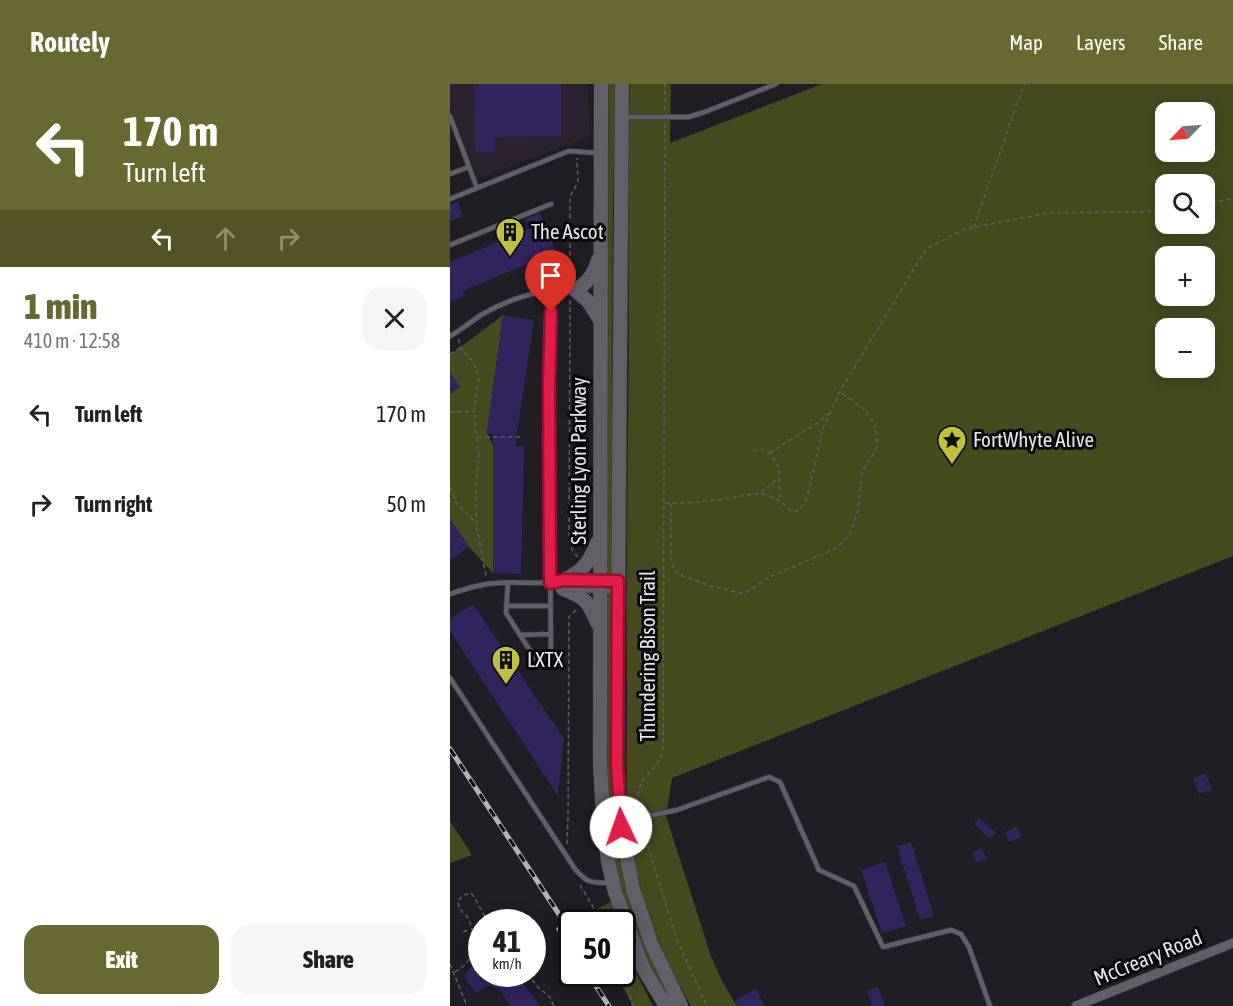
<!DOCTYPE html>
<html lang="en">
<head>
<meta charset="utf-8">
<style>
  :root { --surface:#fff; --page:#f6f6f6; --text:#202124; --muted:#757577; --accent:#686831 }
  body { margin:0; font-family:"Asap Condensed",sans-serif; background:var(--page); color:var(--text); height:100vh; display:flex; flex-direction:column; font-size:22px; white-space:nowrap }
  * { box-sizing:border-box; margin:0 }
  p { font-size:20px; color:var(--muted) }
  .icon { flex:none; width:33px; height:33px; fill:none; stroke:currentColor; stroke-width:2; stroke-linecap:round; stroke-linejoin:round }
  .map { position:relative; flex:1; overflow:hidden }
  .panel { display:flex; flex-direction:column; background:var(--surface); width:450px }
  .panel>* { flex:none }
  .guide { background:#686831; color:#fff; overflow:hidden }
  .needle { width:39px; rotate:245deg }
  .controls { position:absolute; left:705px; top:18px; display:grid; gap:12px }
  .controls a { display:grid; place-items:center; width:60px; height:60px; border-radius:12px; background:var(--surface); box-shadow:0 3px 15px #0003; font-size:30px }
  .speed { position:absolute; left:18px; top:825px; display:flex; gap:12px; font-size:30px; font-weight:700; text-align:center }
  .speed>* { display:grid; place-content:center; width:78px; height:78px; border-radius:50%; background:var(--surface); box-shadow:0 3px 15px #0003; line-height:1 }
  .speed small { font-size:15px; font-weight:400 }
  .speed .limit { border:3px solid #111; border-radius:9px; background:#fff; color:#111 }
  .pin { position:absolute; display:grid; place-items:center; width:51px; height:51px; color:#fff; margin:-62px -26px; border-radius:50% 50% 50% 0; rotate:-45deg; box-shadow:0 0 6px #0007 }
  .pin .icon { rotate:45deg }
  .me { position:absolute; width:66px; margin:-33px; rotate:357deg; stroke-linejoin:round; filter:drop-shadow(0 0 4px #0008) }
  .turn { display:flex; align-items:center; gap:21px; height:126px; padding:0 24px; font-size:27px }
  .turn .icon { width:78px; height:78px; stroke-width:2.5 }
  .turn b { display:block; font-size:42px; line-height:51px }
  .lanes { display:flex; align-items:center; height:57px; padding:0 24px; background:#0003; justify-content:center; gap:30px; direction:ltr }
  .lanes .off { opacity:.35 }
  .round { display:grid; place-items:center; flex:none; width:63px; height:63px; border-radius:18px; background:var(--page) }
  .summary { display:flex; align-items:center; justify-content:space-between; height:102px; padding:0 24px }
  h1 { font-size:36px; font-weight:800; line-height:45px; color:var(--accent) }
  .button { display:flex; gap:12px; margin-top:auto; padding:12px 24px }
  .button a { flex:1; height:69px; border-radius:18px; background:var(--accent); color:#fff; font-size:24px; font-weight:800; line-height:69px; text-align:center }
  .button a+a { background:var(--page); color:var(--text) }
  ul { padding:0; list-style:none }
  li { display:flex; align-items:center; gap:18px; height:90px; padding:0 24px }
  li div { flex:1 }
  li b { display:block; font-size:22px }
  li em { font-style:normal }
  header { display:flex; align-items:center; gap:36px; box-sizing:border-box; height:84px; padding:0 30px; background:var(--accent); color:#fff }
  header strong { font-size:28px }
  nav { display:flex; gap:33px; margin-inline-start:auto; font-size:21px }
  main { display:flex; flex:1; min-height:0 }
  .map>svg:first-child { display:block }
</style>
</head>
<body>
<header>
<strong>Routely</strong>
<nav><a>Map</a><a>Layers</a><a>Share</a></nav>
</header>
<main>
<section class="panel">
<div class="guide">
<div class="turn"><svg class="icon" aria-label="left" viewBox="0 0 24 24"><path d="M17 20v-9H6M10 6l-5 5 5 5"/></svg><div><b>170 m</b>Turn left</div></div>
<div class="lanes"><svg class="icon" aria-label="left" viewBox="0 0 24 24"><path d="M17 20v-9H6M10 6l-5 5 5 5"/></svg><svg class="icon off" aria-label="ahead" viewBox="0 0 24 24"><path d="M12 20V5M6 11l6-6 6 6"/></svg><svg class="icon off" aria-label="right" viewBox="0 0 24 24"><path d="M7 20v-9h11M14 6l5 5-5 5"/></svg></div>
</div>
<div class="summary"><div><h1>1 min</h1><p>410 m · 12:58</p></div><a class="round"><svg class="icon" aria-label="close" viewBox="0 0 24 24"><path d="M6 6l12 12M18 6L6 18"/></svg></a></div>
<ul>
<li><svg class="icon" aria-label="left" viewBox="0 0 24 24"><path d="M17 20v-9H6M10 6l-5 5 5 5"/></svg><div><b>Turn left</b></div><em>170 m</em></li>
<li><svg class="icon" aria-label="right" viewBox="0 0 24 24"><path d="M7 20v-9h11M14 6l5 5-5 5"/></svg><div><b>Turn right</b></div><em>50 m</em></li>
</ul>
<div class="button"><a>Exit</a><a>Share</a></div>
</section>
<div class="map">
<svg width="783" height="922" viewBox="0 0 783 922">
  <rect width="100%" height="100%" fill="#1e1e24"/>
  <path fill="#2c212f" d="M0 0H137L140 52 27 95 0 22Z"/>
  <path fill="#464a1f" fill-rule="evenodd" d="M156 0H166L163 112 162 281V690L193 854 205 883 217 907 215 909 197 879 176 824 167 791 159 747 156 705Z
    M180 0H221L220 59 372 0H783V472L222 694 216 732 261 872 272 897 287 922H241C214 875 192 823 183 769 174 717 177 663 177 610 176 521 177 432 178 343 180 228 177 114 180 0ZM716 28H754V68H716ZM716 100H754V140H716ZM716 172H754V212H716ZM716 244H754V284H716Z
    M53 231 37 349 43 362V489L19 463 0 435V271Z
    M0 737 22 771 0 779Z
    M161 818 166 838H141L137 830Z
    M173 858 187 891 203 922H183L166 890H172Z"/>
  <path fill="#32245c" d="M24 0H111V52L45 53V68H25Z
    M8 118 13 132 0 137V121Z
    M90 129 109 175 92 182 89 175 13 207 15 212 0 218V178L79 145 75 135Z
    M53 231 84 236 65 362H74L71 490 43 489V350L37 349Z
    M0 288 10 303 0 310Z
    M0 435 19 463 0 476Z
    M23 520 114 655 108 712 0 547V535Z
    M756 689 762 706 749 710 743 694Z
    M529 734 546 749 540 755 524 740Z
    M567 742 572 753 559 758 555 748Z
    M461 758 484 832 470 836 447 762Z
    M532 764 537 775 527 779 522 769Z
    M435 778 456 842 432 849 411 786Z
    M32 876V890H66L90 922H61L48 904 46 905 45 903 38 902 26 909 15 895 14 891 20 884Z
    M428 903 435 922H422L417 907Z
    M306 905 315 922H288L285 916Z"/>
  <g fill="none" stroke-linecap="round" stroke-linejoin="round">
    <g stroke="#39393e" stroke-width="6">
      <path id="service" d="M0 32 27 104
        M173 33H238L252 29 326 0
        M0 90 19 83
        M0 115 119 67 148 69
        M0 161 101 120
        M0 252C12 246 20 238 31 231 53 218 76 210 101 206
        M121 497H167
        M58 499 56 529 86 576H101L99 302 101 206H122
        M125 506 165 507
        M0 510C15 505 30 500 46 499 68 497 91 501 113 497
        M56 522H100
        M70 551 101 550
        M0 594 125 785C139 801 141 798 162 799
        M173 737 227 726 319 693 330 698 369 786 404 802 433 863 501 846 511 850 519 863 540 922"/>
    </g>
    <g stroke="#39393e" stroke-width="10">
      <path id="minor" d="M626 922 783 859"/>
    </g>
    <g stroke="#39393e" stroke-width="15">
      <path id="secondary" d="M151 0 150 681 154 745 158 777 165 808 193 884 216 922
        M172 0 167 679 171 743 183 805 201 859 231 922
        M148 176C144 190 138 199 125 206L138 217 150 236
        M114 496C133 487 139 479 147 459
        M113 505C137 514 138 518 148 540"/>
    </g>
    <path stroke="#5f5e64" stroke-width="1.5" stroke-dasharray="4.5 3" stroke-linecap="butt" d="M215 26V0
      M754 119 783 115
      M524 143 566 22 575 0
      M120 194V113L128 98 127 74
      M120 216 119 458 123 467 128 473
      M8 255 11 264 23 278 29 293 24 327 29 372 26 399V439L36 492
      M0 270 10 264
      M0 328 23 327
      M28 353H72
      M303 367C316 361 327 374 329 387 330 396 329 407 330 416
      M320 369 370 337 378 329
      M0 403 6 418 25 438
      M311 409 328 394
      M215 419C237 420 260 417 281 414 290 412 300 410 309 410 315 410 326 414 331 418 344 431 348 431 357 414L373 344 390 307 476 165 515 145 597 129 689 128 716 125
      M221 420V478L224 485 230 491 261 502 291 509 297 508 317 494 387 464 400 450 408 426 412 388 425 367 427 357 425 340 414 325 390 308
      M188 726 187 713 192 697 205 683 210 675 213 666 215 40
      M191 740 227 856 257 922
      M117 760 118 733 119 533 127 525
      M130 801 152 838
      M13 848 20 845
      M27 863 19 835 9 824 8 816 14 811 21 809 24 813 38 838
      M0 880 17 922
      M5 888 15 881 27 863 32 860
      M77 890 89 904 99 912 104 922
      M172 890 183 922"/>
    <use href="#service" stroke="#616068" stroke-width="4.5"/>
    <use href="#minor" stroke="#616068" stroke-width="9"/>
    <use href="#secondary" stroke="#616068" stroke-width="14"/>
    <g stroke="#b4b3b9" stroke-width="5">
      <path id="rail" d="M0 665 122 850
        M109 845 122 864
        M138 890 159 922"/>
    </g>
    <use href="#rail" stroke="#08080b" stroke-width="3" stroke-dasharray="9" stroke-linecap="butt"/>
  </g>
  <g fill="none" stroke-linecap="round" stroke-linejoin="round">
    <g stroke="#92132f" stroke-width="15">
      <path id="route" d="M101 228 99 302 100 499 114 496 168 497 167 679 171 743"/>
    </g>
    <use href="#route" stroke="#e11d48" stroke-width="10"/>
  </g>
  <defs>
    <g id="building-pin" transform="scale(1.5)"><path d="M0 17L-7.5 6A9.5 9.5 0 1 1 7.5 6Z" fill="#c1be40" stroke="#08080b"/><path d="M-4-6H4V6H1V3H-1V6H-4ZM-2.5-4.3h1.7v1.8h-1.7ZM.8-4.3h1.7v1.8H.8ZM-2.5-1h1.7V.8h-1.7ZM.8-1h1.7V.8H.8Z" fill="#111"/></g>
    <g id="sight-pin" transform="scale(1.5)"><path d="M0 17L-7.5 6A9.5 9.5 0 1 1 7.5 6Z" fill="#c1be40" stroke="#08080b"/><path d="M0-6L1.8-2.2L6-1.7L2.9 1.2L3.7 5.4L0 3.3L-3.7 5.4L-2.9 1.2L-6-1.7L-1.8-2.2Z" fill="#111"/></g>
  </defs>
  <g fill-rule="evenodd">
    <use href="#building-pin" x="60" y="148"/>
    <use href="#sight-pin" x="502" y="356"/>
    <use href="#building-pin" x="56" y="576"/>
  </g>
  <g text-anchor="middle" stroke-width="6" stroke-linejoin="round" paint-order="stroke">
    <g font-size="21" fill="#e6e5ea" stroke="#08080b" text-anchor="start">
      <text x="81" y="155">The Ascot</text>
      <text x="523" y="363">FortWhyte Alive</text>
      <text x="77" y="583">LXTX</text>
    </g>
    <g font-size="21" fill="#e6e5ea" stroke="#08080b">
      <text transform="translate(129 377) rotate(-90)" y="7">Sterling Lyon Parkway</text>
      <text transform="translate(198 572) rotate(-90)" y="7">Thundering Bison Trail</text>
      <text transform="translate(698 874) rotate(-22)" y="7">McCreary Road</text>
    </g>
  </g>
</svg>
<div class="controls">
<a><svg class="needle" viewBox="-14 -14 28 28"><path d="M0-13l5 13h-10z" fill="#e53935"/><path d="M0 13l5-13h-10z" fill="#757577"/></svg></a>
<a><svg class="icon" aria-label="search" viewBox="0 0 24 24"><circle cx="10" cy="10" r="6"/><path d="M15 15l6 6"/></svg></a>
<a>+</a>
<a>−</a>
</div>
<div class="speed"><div>41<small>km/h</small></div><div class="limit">50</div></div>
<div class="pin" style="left:101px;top:228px;background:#d93025"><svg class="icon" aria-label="arrive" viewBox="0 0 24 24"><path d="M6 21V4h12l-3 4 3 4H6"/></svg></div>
<svg class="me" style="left:171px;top:743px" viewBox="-20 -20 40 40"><circle r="19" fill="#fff"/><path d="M0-13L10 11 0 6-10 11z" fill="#e11d48"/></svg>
</div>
</main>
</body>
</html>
